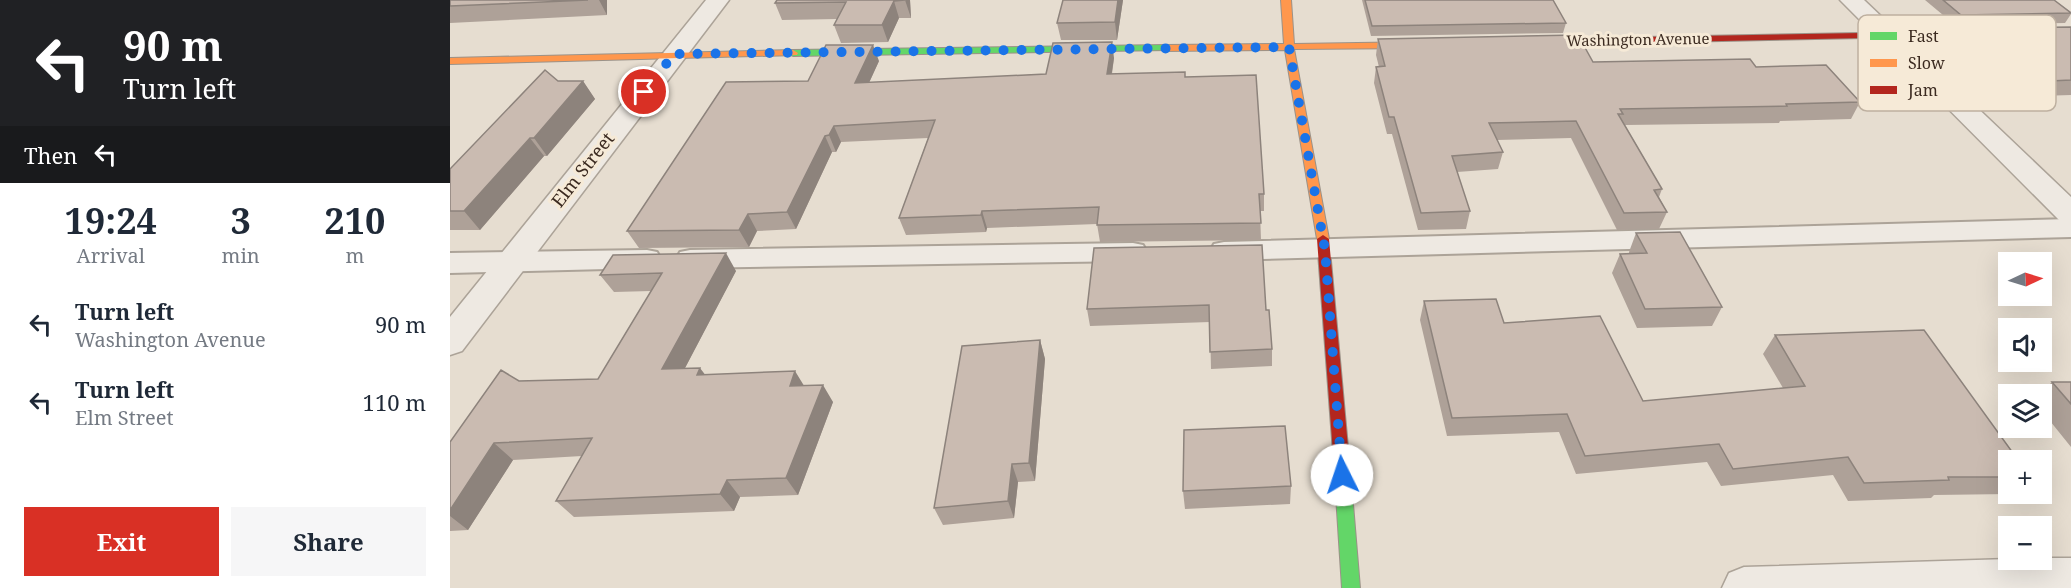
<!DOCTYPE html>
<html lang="en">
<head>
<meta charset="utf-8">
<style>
  :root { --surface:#fff; --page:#f6f6f7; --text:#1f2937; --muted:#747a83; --accent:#d93025 }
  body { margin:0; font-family:"Noto Serif",serif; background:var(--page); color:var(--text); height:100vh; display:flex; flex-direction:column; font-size:22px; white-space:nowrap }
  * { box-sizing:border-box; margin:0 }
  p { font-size:20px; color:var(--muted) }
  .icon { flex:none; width:33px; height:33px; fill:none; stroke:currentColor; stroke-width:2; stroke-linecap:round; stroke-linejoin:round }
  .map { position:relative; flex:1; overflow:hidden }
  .drawer { display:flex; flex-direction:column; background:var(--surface); width:450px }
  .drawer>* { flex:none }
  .guide { background:#202124; color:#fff; overflow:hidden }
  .needle { width:39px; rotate:86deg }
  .buttons { position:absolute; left:1548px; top:252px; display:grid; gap:12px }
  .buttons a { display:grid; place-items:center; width:54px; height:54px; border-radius:0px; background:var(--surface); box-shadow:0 6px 24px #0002; font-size:30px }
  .pin { position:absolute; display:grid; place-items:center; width:51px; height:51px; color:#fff; margin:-26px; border:3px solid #fff; border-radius:50%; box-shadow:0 2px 6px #0007 }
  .me { position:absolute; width:66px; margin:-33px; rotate:356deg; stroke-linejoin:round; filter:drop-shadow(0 0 4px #0008) }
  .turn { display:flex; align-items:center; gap:21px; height:126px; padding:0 24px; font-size:27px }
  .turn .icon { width:78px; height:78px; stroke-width:2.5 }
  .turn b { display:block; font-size:42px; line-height:51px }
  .then { display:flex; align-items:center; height:57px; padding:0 24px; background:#0003; gap:12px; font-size:22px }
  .eta { display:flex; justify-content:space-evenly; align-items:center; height:102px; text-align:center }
  .eta b { font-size:36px; font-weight:700; line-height:42px }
  .primary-button { display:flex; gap:12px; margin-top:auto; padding:12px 24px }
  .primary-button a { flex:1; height:69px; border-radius:0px; background:var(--accent); color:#fff; font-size:24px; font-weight:700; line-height:69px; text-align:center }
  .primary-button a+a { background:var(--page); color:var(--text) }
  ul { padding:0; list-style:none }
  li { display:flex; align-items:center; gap:18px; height:78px; padding:0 24px }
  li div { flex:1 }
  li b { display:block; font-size:22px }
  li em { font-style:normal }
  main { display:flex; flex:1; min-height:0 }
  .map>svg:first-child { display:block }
</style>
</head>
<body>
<main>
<section class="drawer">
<div class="guide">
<div class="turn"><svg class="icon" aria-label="left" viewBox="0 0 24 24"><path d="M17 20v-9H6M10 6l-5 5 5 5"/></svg><div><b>90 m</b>Turn left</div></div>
<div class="then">Then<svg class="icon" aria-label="left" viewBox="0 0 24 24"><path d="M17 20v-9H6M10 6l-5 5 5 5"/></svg></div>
</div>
<div class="eta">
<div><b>19:24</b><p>Arrival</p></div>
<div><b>3</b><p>min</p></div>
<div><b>210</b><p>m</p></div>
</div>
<ul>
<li><svg class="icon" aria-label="left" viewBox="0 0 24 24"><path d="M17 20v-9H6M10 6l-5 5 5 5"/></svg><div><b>Turn left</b><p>Washington Avenue</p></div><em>90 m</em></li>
<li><svg class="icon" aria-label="left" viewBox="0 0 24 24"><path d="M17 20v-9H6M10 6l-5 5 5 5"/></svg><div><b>Turn left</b><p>Elm Street</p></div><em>110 m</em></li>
</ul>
<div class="primary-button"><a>Exit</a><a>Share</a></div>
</section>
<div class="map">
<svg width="1621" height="588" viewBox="0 0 1621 588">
  <rect width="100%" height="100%" fill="#e6ddd0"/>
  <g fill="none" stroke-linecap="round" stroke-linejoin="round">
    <g stroke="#aca398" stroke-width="4">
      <path id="lane" d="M1621 219V237L774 260 764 258 760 251 764 244 774 242Z
        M683 243 693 245 697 252 693 259 683 261 240 268 230 266 226 259 230 252 240 250Z
        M197 250 207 252 211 259 207 266 197 268 0 273V253Z"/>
    </g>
    <g stroke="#aca398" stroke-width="3">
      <path id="street" d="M256 0H279L12 351 0 355V317Z
        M1390 0H1414L1621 197V224L1610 221Z
        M1592 558H1621V588H1272L1279 573 1294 567Z"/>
    </g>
    <g stroke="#9b9288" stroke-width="2">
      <path id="fast" d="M715 45 720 48 718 50 343 56 338 53 343 50Z
        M893 473 899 475 901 480 910 588H892L885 480 887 475Z"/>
    </g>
    <g stroke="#9b9288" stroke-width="2">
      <path id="slow" d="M831 0H841L844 44 971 42 976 45 971 48 844 49 879 239 873 243 867 239 835 50 715 51 710 48 715 45 834 44Z
        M1621 29V35L1411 39 1406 36 1411 33Z
        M343 50 348 53 347 55 0 64V58Z"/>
    </g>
    <g stroke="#9b9288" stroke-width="2">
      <path id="jam" d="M1411 33 1416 36 1414 38 1086 45 1081 42 1086 39Z
        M873 235 879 239 901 480 899 485 893 487 887 485 885 480 867 239Z"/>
    </g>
    <use href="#lane" fill="#eee9e2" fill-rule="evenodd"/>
    <use href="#street" fill="#eee9e2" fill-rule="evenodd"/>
    <use href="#fast" fill="#63d668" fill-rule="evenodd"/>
    <use href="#slow" fill="#ff974d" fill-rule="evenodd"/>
    <use href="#jam" fill="#b3261e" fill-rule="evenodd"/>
  </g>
  <path fill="#aea198" d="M0 0H157V15L0 23Z
    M460 0 461 18H449L438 42 391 43 384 25 387 19 332 20 325 3Z
    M613 0H673L667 40H611L607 23Z
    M912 0H1103L1116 23 1113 33 921 36Z
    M1475 0H1604L1621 12V14L1615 23 1505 25Z
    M1621 27V95L1589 96 1526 43 1536 28Z
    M928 39 1143 62 1306 67 1410 102 1401 119 1330 121 1329 123 1175 125 1212 189 1209 197 1217 212 1209 229 1167 230 1121 138 1047 140 1053 152 1048 169 1007 172 1020 211 1016 229 968 230 942 134H937L924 83 926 67H929L926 55Z
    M664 58 662 74 735 77 814 194V211H810L811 240 650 242 647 224 537 228 536 232 456 235 449 218 478 138 391 142 386 152H382L346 229 307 231 299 247 189 248 177 231 358 81 429 61 419 83 596 74Z
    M108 81H133L145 99 97 156H94L30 230H0V169Z
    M1186 233 1272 307 1262 326 1187 328 1162 273 1170 254H1179V252Z
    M644 248 816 310 822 349V366L761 369 760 322 640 326 637 309Z
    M286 271 235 368 255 375 354 385 383 402 348 495 290 497 284 511 124 517 106 501 132 456 63 460 18 530 0 531V442L69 381 148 379 201 291 164 292 150 275Z
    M974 301 1054 323 1193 401 1333 388 1313 354 1325 335 1558 460V494H1559L1484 495 1481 498 1398 501 1383 475 1271 486 1257 462 1126 474 1109 432 997 436 970 320Z
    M590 340 595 359 585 481 568 482 564 518 493 525 484 508Z
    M1602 382H1621V447L1592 411V394H1590Z
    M841 486 840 504 735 509 733 491Z"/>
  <path fill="#8d837c" d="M149 0H157V15Z
    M455 0H460L461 18Z
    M668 0H673L667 40 665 22Z
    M444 1 449 18 438 42 432 25Z
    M662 42 664 58 659 91 657 74Z
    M423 45 429 61 411 100 405 83Z
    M133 81 145 99 97 156 84 138Z
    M384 126 391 142 386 152 379 135Z
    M375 136 382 152 346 229 337 212Z
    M80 138 94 156 30 230 14 211Z
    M532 211 537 228 536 232 531 215Z
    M298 214 307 231 299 247 289 230Z
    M276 253 286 271 225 387 212 369Z
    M590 340 595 359 585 481 579 463Z
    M250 368 263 385 247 375Z
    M345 371 356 389 340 386Z
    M373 385 383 402 348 495 336 478Z
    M44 443 63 460 18 530 0 516V510Z
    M562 464 568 482 564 518 558 501Z
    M277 480 290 497 284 511 270 494Z"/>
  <path fill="#cabbb1" stroke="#8d837c" stroke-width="1.5" d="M0 0H138L0 6Z
    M327 0H455L444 1 432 25H384L396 2 325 3Z
    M613 0H668L665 22 607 23Z
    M915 0H1103L1116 23 922 26Z
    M1493 0H1604L1621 13 1511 15Z
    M1621 27V80L1600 81 1536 28Z
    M1128 35 1143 62 1300 59 1306 67 1376 65 1410 102 1336 104 1337 106 1170 109 1173 114H1168L1212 189 1204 190 1217 212 1174 213 1126 121 1039 123 1053 152 1002 156 1020 211 971 213 944 117H939L926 67 935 66 928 39Z
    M662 42 657 74 735 72V77L806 75 814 194H809L811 223 647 225 649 207 532 211 531 215 449 218 485 120 384 126 379 135 375 136 337 212 298 214 289 230 177 231 276 82 358 81 376 45H423L405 83 596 74 603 43Z
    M95 70 108 81H133L84 138H80L14 211H0V169Z
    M1230 232 1272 307 1195 309 1170 254 1197 253 1186 233Z
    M812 245 816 310H819L822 349 760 352 759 305 637 309 644 248Z
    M276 253 212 369 250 368 247 375 345 371 340 386 373 385 336 478 277 480 270 494 106 501 142 438 44 443 0 510V442L51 370 69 381 148 379 212 273 150 275 163 255Z
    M1046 299 1054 323 1150 316 1193 401 1355 386 1325 335 1474 330 1568 460H1558V477H1498L1499 480 1414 483 1398 457 1283 469 1269 444 1135 456 1117 414 1002 418 974 301Z
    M590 340 579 463 562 464 558 501 484 508 512 346Z
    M1602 382H1621V404Z
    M835 426 841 486 733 491 734 430Z"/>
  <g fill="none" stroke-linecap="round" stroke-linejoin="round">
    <path stroke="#1a73e8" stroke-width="10" stroke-dasharray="0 18" d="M194 92 224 54 839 47 875 250 892 475"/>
  </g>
  <g text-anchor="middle" stroke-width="6" stroke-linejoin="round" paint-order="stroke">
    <g font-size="15" fill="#3b2a20" stroke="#f6ead7">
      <text transform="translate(1188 40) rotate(-1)" y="5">Washington Avenue</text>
    </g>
    <g font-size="18" fill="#3b2a20" stroke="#f6ead7">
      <text transform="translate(133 170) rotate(-52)" y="6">Elm Street</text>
    </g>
  </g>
  <rect x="1408" y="15" width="198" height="96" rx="9" fill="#f6ead7" stroke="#beb0a0" stroke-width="1.5"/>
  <rect x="1420" y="32" width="27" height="8" fill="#63d668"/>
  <rect x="1420" y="59" width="27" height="8" fill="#ff974d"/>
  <rect x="1420" y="86" width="27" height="8" fill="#b3261e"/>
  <g font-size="16" fill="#3b2a20">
    <text x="1458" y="42">Fast</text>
    <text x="1458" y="69">Slow</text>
    <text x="1458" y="96">Jam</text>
  </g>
</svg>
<div class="buttons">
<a><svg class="needle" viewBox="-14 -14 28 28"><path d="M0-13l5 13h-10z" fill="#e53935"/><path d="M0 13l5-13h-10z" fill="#747a83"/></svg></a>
<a><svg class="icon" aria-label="sound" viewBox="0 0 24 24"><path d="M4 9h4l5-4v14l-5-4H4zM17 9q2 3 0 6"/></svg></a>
<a><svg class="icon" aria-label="layers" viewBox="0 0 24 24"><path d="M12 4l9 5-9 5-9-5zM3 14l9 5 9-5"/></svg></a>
<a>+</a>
<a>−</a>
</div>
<div class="pin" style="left:194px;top:92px;background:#d93025"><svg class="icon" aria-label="arrive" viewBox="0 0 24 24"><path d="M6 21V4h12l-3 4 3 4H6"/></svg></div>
<svg class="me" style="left:892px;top:475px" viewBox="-20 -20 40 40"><circle r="19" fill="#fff"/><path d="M0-13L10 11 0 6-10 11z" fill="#1a73e8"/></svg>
</div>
</main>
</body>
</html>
